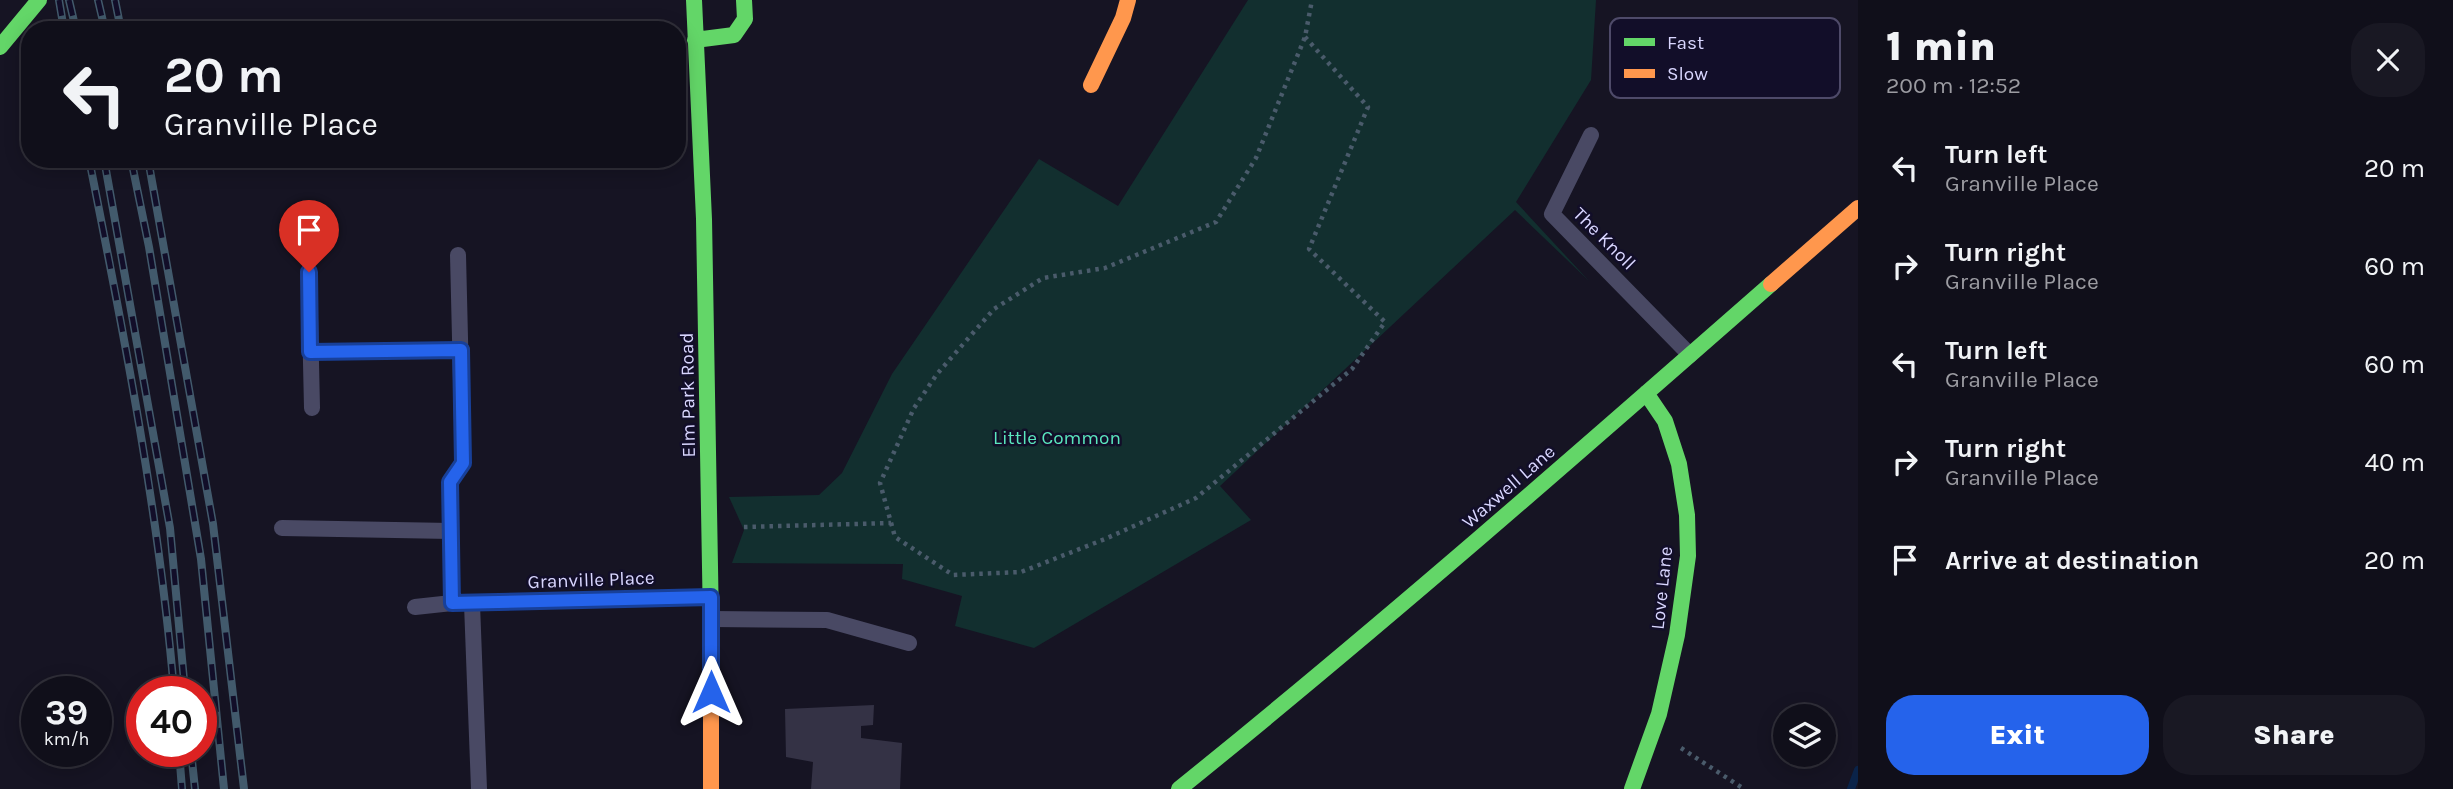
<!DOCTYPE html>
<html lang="en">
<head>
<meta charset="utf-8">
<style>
  :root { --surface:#100f1a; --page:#191823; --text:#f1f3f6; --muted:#9c9ca2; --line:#302f39; --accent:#2563eb }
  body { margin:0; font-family:Karla,sans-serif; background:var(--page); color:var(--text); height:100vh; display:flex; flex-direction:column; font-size:26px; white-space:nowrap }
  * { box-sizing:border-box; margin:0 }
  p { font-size:23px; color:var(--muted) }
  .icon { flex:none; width:38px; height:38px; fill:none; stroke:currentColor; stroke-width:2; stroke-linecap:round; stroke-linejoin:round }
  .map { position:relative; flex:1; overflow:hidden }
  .side { display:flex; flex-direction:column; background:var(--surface); width:595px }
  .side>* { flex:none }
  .banner { position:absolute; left:21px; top:21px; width:665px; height:147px; border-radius:28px; box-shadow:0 4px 18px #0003,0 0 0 2px var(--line); background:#100f1a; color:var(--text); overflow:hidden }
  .tools { position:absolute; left:1773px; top:704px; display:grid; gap:14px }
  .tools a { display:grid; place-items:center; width:63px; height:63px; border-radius:50%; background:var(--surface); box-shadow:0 4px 18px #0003,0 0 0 2px var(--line); font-size:35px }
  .speed { position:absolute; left:21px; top:676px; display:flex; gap:14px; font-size:35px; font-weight:700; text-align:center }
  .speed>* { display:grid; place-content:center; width:91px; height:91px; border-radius:50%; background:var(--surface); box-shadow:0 4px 18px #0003,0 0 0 2px var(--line); line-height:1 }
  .speed small { font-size:18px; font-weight:400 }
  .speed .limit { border:10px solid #d22; background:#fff; color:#111 }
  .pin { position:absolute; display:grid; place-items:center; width:60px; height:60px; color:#fff; margin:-72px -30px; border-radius:50% 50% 50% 0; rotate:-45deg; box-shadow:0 0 7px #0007 }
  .pin .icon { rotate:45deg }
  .me { position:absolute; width:77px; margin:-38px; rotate:0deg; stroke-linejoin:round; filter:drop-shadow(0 0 5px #0008) }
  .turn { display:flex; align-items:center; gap:24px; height:147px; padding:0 28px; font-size:32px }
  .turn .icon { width:91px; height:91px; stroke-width:2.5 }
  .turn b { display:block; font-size:49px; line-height:60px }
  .round { display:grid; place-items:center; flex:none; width:74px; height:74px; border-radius:28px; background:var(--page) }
  .overview { display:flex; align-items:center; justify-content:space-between; height:119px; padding:0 28px }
  h1 { font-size:42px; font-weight:800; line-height:52px }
  .cta { display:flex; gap:14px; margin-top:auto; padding:14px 28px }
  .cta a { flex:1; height:80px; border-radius:28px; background:var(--accent); color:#fff; font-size:28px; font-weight:800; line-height:80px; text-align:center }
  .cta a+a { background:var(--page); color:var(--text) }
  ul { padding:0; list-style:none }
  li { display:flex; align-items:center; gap:21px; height:98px; padding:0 28px }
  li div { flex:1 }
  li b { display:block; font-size:26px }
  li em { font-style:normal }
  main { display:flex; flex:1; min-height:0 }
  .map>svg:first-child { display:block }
</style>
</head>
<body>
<main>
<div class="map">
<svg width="1858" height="789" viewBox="0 0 1858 789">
  <rect width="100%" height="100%" fill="#161423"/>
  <path fill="#122f2f" d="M1248 0H1596L1591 80 1516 202 1589 281 1515 210 1220 486 1251 520 1034 648 955 626 962 596 902 579 903 564 732 563 744 530 729 497 819 495 842 473 892 374 1039 159 1118 206Z"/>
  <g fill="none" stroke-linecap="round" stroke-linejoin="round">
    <path stroke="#0a2349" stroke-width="8" d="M1851 789 1858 770"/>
  </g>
  <path fill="#343245" d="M874 705 873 725 861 726V738L902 743 900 789H811L813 762 786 757 785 709Z"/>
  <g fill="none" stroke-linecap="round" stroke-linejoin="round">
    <path stroke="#4a5b6b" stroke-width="4.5" stroke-dasharray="3.5 5" stroke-linecap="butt" d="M1305 37 1368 107 1309 249 1385 322 1352 369 1196 498 1105 539 1021 572 953 575 895 537 880 483 914 408 937 374 994 309 1043 278 1105 268 1216 222 1256 158 1305 37 1312 0
      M744 527 891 523
      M1681 748 1744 789"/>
    <path stroke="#494964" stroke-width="16" d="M1591 135 1552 214 1690 355
      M309 272 312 408
      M310 352 462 350
      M282 528 451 531
      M452 603 450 482 463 463 458 255
      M472 604 479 789
      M415 607 452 603 711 597
      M712 619 827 620 909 643"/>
    <path stroke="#63d668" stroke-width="16" d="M694 0 704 219 711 625
      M695 40 734 35 745 19 744 0
      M0 47 39 0
      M1179 789C1381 626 1576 455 1771 284
      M1632 789 1659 714 1677 635 1688 556 1687 515 1679 464 1665 421 1646 393"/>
    <path stroke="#ff974d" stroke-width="16" d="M1091 85 1123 18 1128 0
      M1771 284 1858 208
      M711 625V789"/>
    <g stroke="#425a6c" stroke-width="8">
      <path id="rail" d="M59 0 64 30
        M69 0 76 30
        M98 0 105 30
        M115 0 121 30
        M89 159C124 334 159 513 174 691
        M104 159 170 528 185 691
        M131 159 149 247 201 559 224 789
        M148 159 213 524 244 789
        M179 751 182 789
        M191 751 195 789"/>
    </g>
    <use href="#rail" stroke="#120e29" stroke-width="5" stroke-dasharray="16" stroke-linecap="butt"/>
  </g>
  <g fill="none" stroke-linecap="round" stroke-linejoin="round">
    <g stroke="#184099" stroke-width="18">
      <path id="route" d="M309 272 310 352 461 350 463 463 450 482 452 603 711 597V692"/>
    </g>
    <use href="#route" stroke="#2563eb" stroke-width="12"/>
  </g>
  <g text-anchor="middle" stroke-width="5" stroke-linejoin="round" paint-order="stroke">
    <g font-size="19" fill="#d9d6ff" stroke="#120e29">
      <text transform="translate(1605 238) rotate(45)" y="7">The Knoll</text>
      <text transform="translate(687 395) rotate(-91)" y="7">Elm Park Road</text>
      <text transform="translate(1508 486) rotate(-41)" y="7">Waxwell Lane</text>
      <text transform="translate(591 579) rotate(-2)" y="7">Granville Place</text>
      <text transform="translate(1661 588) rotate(-84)" y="7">Love Lane</text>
    </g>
    <g font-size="19" fill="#5ae7be" stroke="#120e29">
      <text x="1057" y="444">Little Common</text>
    </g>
  </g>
  <rect x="1610" y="18" width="230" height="80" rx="10" fill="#120e29" stroke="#4e4a69" stroke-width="2"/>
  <rect x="1624" y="38" width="31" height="8" fill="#63d668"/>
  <rect x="1624" y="69" width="31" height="9" fill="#ff974d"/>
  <g font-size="19" fill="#d9d6ff">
    <text x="1667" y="49">Fast</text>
    <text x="1667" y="80">Slow</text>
  </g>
</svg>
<div class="tools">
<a><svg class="icon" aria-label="layers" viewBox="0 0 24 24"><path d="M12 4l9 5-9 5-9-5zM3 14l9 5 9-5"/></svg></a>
</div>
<div class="speed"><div>39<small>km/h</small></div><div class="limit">40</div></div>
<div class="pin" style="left:309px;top:272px;background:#d93025"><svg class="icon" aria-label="arrive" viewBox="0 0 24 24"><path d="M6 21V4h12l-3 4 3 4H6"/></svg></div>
<svg class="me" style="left:711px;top:692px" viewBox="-20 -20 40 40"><path d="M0-17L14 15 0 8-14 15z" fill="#2563eb" stroke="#fff" stroke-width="4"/></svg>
<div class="banner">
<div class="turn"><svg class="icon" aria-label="left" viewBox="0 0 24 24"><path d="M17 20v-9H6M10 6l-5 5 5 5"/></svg><div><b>20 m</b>Granville Place</div></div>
</div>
</div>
<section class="side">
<div class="overview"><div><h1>1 min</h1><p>200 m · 12:52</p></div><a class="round"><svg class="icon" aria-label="close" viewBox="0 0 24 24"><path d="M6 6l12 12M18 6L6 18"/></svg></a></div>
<ul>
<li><svg class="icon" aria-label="left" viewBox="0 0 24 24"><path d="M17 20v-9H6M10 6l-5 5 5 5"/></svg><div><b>Turn left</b><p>Granville Place</p></div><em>20 m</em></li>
<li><svg class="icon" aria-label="right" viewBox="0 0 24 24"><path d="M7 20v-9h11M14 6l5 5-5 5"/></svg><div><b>Turn right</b><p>Granville Place</p></div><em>60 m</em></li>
<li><svg class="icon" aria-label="left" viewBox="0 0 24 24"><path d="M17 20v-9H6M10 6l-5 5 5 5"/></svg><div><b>Turn left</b><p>Granville Place</p></div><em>60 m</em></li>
<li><svg class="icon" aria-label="right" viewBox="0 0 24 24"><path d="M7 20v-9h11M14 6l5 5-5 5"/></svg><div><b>Turn right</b><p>Granville Place</p></div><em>40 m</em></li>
<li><svg class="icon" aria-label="arrive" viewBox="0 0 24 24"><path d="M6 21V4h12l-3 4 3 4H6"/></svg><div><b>Arrive at destination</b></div><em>20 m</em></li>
</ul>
<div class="cta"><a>Exit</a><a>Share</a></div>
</section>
</main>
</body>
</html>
